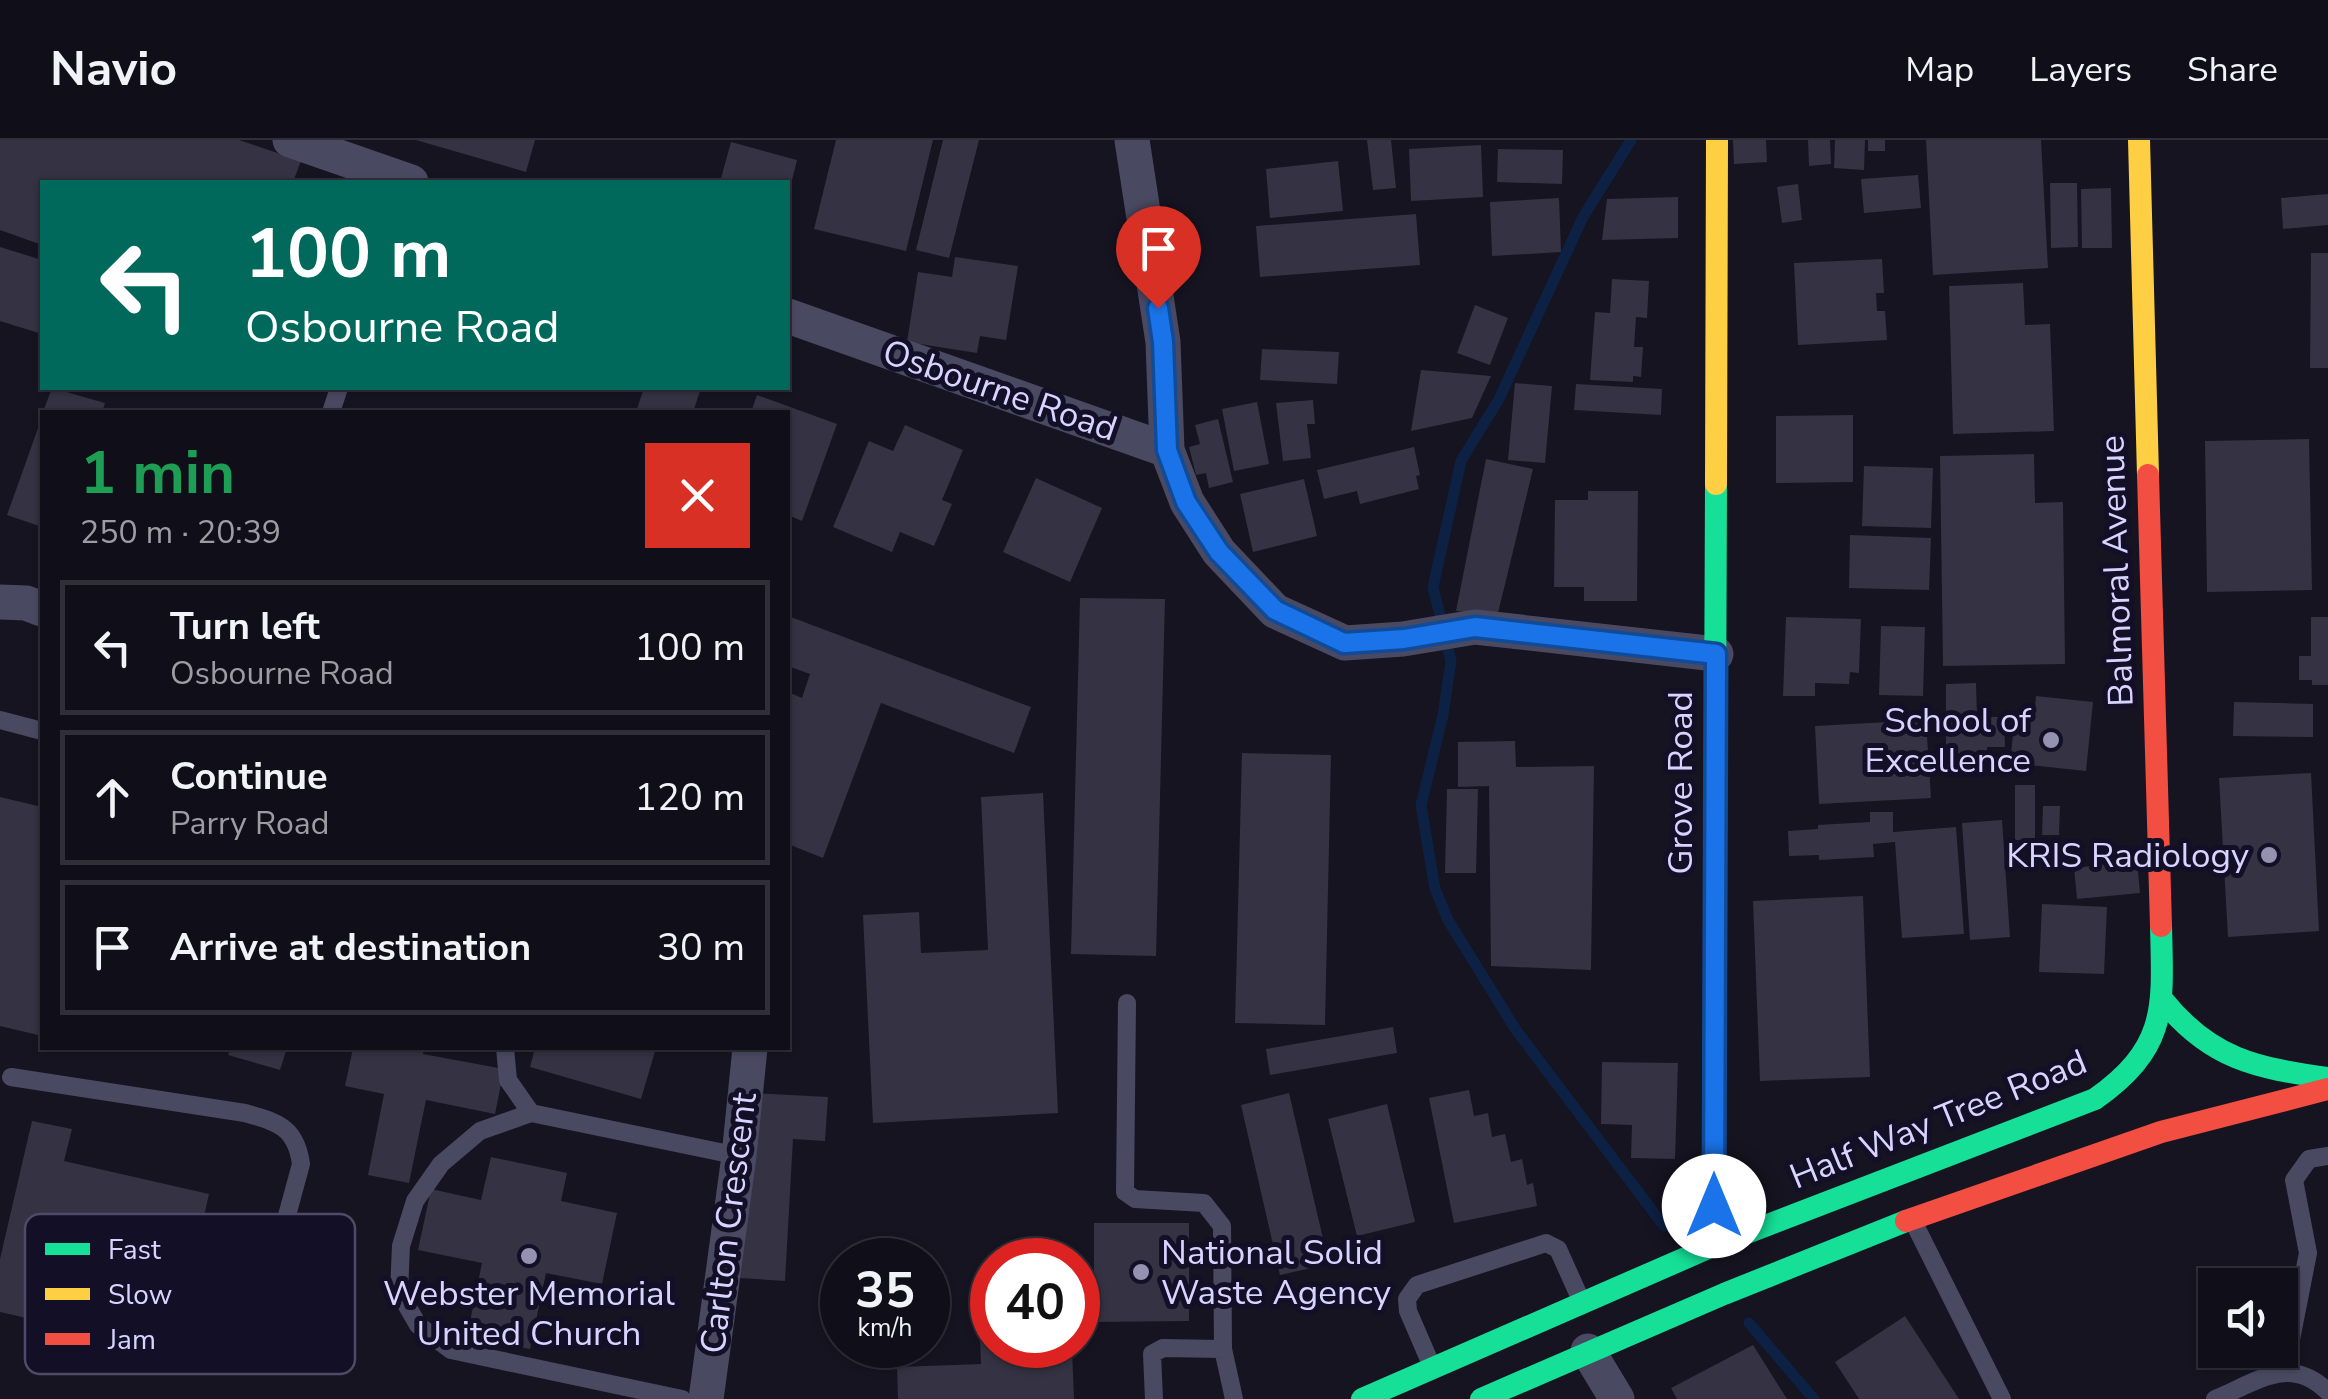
<!DOCTYPE html>
<html lang="en">
<head>
<meta charset="utf-8">
<style>
  :root { --surface:#100f19; --page:#1e1d26; --text:#f1f3f6; --muted:#9c9ca2; --line:#302f38 }
  body { margin:0; font-family:"Nunito Sans",sans-serif; background:var(--page); color:var(--text); height:100vh; display:flex; flex-direction:column; font-size:38px; white-space:nowrap }
  * { box-sizing:border-box; margin:0 }
  p { font-size:32px; color:var(--muted) }
  .icon { flex:none; width:55px; height:55px; fill:none; stroke:currentColor; stroke-width:2; stroke-linecap:round; stroke-linejoin:round }
  .map { position:relative; flex:1; overflow:hidden }
  .panel { position:absolute; left:40px; top:270px; width:750px; height:640px; display:flex; flex-direction:column; background:var(--surface); border-radius:0px; box-shadow:0 2px 8px #0004,0 0 0 2px var(--line) }
  .panel>* { flex:none }
  .banner { position:absolute; left:40px; top:40px; width:750px; height:210px; border-radius:0px; box-shadow:0 2px 8px #0004,0 0 0 2px var(--line); background:#00695c; color:#fff; overflow:hidden }
  .tools { position:absolute; left:2198px; top:1128px; display:grid; gap:20px }
  .tools a { display:grid; place-items:center; width:100px; height:100px; border-radius:0px; background:var(--surface); box-shadow:0 2px 8px #0004,0 0 0 2px var(--line); font-size:50px }
  .speed { position:absolute; left:820px; top:1098px; display:flex; gap:20px; font-size:50px; font-weight:700; text-align:center }
  .speed>* { display:grid; place-content:center; width:130px; height:130px; border-radius:50%; background:var(--surface); box-shadow:0 2px 8px #0004,0 0 0 2px var(--line); line-height:1 }
  .speed small { font-size:25px; font-weight:400 }
  .speed .limit { border:15px solid #d22; background:#fff; color:#111 }
  .pin { position:absolute; display:grid; place-items:center; width:85px; height:85px; color:#fff; margin:-102px -42px; border-radius:50% 50% 50% 0; rotate:-45deg; box-shadow:0 0 10px #0007 }
  .pin .icon { rotate:45deg }
  .me { position:absolute; width:110px; margin:-55px; rotate:0deg; stroke-linejoin:round; filter:drop-shadow(0 0 8px #0008) }
  .turn { display:flex; align-items:center; gap:35px; height:210px; padding:0 40px; font-size:45px }
  .turn .icon { width:130px; height:130px; stroke-width:2.5 }
  .turn b { display:block; font-size:70px; line-height:85px }
  .round { display:grid; place-items:center; flex:none; width:105px; height:105px; border-radius:0px; background:var(--page) }
  .overview { display:flex; align-items:center; justify-content:space-between; height:170px; padding:0 40px }
  h1 { font-size:60px; font-weight:700; line-height:75px; color:#1e9e55 }
  ul { padding:0; list-style:none }
  li { display:flex; align-items:center; gap:30px; height:135px; margin:0 20px 15px; padding:0 20px; border:5px solid var(--line); border-radius:0px }
  li div { flex:1 }
  li b { display:block; font-size:38px }
  li em { font-style:normal }
  header { display:flex; align-items:center; gap:60px; box-sizing:border-box; height:140px; padding:0 50px; background:var(--surface); border-bottom:2px solid var(--line) }
  header strong { font-size:48px }
  nav { display:flex; gap:55px; margin-inline-start:auto; font-size:35px }
  .map>svg:first-child { display:block }
</style>
</head>
<body>
<header>
<strong>Navio</strong>
<nav><a>Map</a><a>Layers</a><a>Share</a></nav>
</header>
<div class="map">
<svg width="2328" height="1259" viewBox="0 0 2328 1259">
  <rect width="100%" height="100%" fill="#161421"/>
  <g fill="none" stroke-linecap="round" stroke-linejoin="round">
    <path stroke="#0d2144" stroke-width="11" d="M1631 0 1583 77 1499 259 1461 321 1433 447 1451 521 1443 575 1421 665 1435 749 1448 780 1516 890 1664 1086
      M1749 1183 1814 1259"/>
  </g>
  <path fill="#343243" d="M0 0H239L301 21 293 42H42V105L0 90Z
    M416 0H535L526 32Z
    M836 0H933L906 111 814 89Z
    M943 0H979L949 118 916 110Z
    M1367 0H1391L1396 48 1373 50Z
    M1733 0H1766L1767 22 1734 24Z
    M1808 0H1830L1831 24 1809 26Z
    M1835 0H1865L1864 30 1834 28Z
    M1868 0H1885V11H1868Z
    M1926 0H2041L2048 128 1933 135Z
    M731 2 797 20 789 52 788 42H720Z
    M1481 5 1483 57 1411 61 1409 9Z
    M1498 9 1563 10 1562 44 1497 42Z
    M1338 21 1343 71 1270 78 1266 29Z
    M1918 35 1921 68 1864 73 1861 39Z
    M2050 43H2077L2078 107 2051 108Z
    M1798 44 1802 80 1782 83 1777 47Z
    M2111 48 2112 108H2082L2081 49Z
    M2328 54V85L2283 89 2281 58Z
    M1678 57V98L1602 100 1607 59Z
    M1559 58 1561 112 1492 116 1490 62Z
    M1416 74 1420 125 1260 137 1256 86Z
    M0 107 42 120V194L0 181Z
    M2311 113H2328V228H2310Z
    M955 117 1018 126 1006 200 980 196 977 213 907 202 918 132 952 137Z
    M1882 119 1884 153H1876L1877 171H1885L1887 200 1798 205 1794 123Z
    M1612 139 1649 141 1647 178 1636 177 1634 207H1643L1641 237 1633 236V242L1590 240 1595 172 1610 173Z
    M2023 143 2025 185 2050 184 2054 291 1953 294 1949 146Z
    M1475 165 1508 178 1490 225 1457 213Z
    M1262 209 1339 212 1337 244 1260 240Z
    M1421 230 1491 236 1472 278 1411 291Z
    M1515 243 1552 246 1545 323 1508 320Z
    M1576 244 1662 249 1661 275 1574 270Z
    M52 248 105 263 102 272H43Z
    M644 248H701L693 272H636Z
    M757 255 837 284 802 381 788 375V272H751Z
    M1313 260 1315 284H1307L1311 318 1283 321 1276 263Z
    M1257 262 1269 324 1234 331 1222 269Z
    M1853 275V342L1776 343V276Z
    M42 277V387L7 375Z
    M1218 279 1233 342 1209 348 1206 333 1196 335 1189 307 1200 304 1195 285Z
    M905 285 963 310 942 360 952 364 934 406 900 392 892 412 833 387 869 301 893 311Z
    M2309 299 2312 450 2207 452 2205 301Z
    M1414 307 1420 335 1416 336 1419 349 1360 364 1357 351 1324 359 1317 330Z
    M2034 314 2035 363 2063 362 2065 524 1943 526 1940 316Z
    M1486 319 1533 329 1498 473 1456 471Z
    M1864 326 1933 328 1931 388 1862 386Z
    M1036 338 1102 368 1070 442 1003 412Z
    M1304 339 1317 396 1253 412 1240 354Z
    M1588 351H1638L1637 461H1584V447H1554L1555 360H1588Z
    M1850 395 1931 398 1929 450 1849 448Z
    M1080 458 1165 459 1156 816 1071 814Z
    M788 476 1031 567 1014 613 881 563 823 718 788 704V552L802 558 810 534 788 526Z
    M1786 477 1861 479 1859 533 1850 532 1849 544 1815 543V556H1783Z
    M2311 477H2328V545H2312V540H2299V516H2311Z
    M1881 486 1925 487 1923 556 1879 555Z
    M1976 543 1977 577H2004L2005 607H1987V628H1946V544Z
    M2036 556 2093 562 2086 631 2010 623 2015 576 2034 578Z
    M2234 562 2313 564V597L2233 596Z
    M1926 580 1931 658 1819 664 1815 586Z
    M1515 601 1516 627 1594 626 1591 830 1491 826 1489 646 1458 647V602Z
    M1242 613 1331 615 1325 885 1235 883Z
    M2311 633 2319 791 2228 797 2219 638Z
    M2015 645H2035V700H2015Z
    M1447 649H1478L1476 733H1445Z
    M1043 653 1058 973 873 983 863 775 919 772 921 813 988 810 981 657Z
    M0 657 42 667V896L0 886Z
    M2043 666H2060L2059 695H2042Z
    M1870 672H1893V692L1956 687 1964 794 1902 798 1895 702 1873 704 1874 717 1819 720V715L1789 716 1788 691 1818 689V685L1870 682Z
    M2002 680 2010 797 1970 800 1962 683Z
    M2137 721 2140 753 2077 759 2074 728Z
    M1863 756 1870 937 1760 941 1753 761Z
    M2042 764 2107 767 2104 834 2039 832Z
    M1393 887 1397 913 1270 935 1266 909Z
    M231 908H287L280 930 228 915Z
    M353 908H424L423 914 504 929 495 974 426 960 409 1043 368 1035 384 954 345 946Z
    M535 908H656L641 959 530 927Z
    M1602 922 1678 923 1675 1019 1631 1018 1632 985 1601 984Z
    M1469 950 1474 976 1488 973 1492 997 1505 994 1511 1022 1522 1019 1527 1045 1533 1043 1537 1066 1454 1083 1429 958Z
    M751 953 828 957 825 1001 793 999 785 1141 740 1138Z
    M1289 953 1329 1124 1280 1135 1241 965Z
    M1387 964 1415 1082 1357 1096 1328 979Z
    M32 981 72 989 64 1021 209 1054 197 1108 223 1114 199 1217 0 1172V1119Z
    M491 1017 567 1033 561 1061 617 1073 602 1144 546 1133 530 1209 467 1196 482 1123 418 1110 431 1049 481 1060Z
    M1094 1083H1189V1181L1094 1182Z
    M2237 1129 2244 1145H2215V1185L2198 1146Z
    M979 1167H992V1205H1029V1211L1072 1209 1074 1259H898L897 1227 981 1224Z
    M1905 1176 1959 1259H1859L1835 1222Z
    M1753 1205 1787 1259H1677L1671 1248Z"/>
  <g fill="none" stroke-linecap="round" stroke-linejoin="round">
    <path stroke="#4a4962" stroke-width="18" d="M331 272 339 248
      M0 580 42 591
      M1127 863 1125 1052 1135 1059 1204 1063 1222 1086 1223 1209 1234 1259
      M505 908 508 940 531 973
      M11 937 245 973C277 982 296 987 301 1024L247 1223
      M1915 1085 2002 1259
      M1430 1222 1408 1171 1407 1159 1417 1145 1546 1103 1558 1109 1580 1158
      M2285 1230 2308 1113 2294 1040 2309 1019 2328 1016
      M682 1259 451 1210 418 1185 399 1152 401 1106 415 1061 441 1024 480 991 531 973 739 1016
      M1154 1259 1152 1214 1163 1208 1223 1209
      M2215 1259C2257 1242 2290 1214 2328 1252"/>
    <path stroke="#4a4962" stroke-width="35" d="M290 0 411 42
      M1132 0 1163 202 1167 310 1187 362 1219 412 1275 471 1345 503 1403 499 1475 487 1716 514
      M788 176 1167 310
      M0 462 26 463 42 469
      M1588 1211 1617 1259
      M706 1259 739 1016 750 908"/>
    <path stroke="#16e098" stroke-width="22" d="M2163 860C2210 919 2256 928 2328 938
      M1713 1106 1716 344
      M1362 1259 1713 1106 2095 959C2168 907 2163 868 2161 786
      M1481 1259 1724 1154 1906 1081"/>
    <path stroke="#ffcf43" stroke-width="22" d="M2139 0 2148 335
      M1716 344 1717 0"/>
    <path stroke="#f24e42" stroke-width="22" d="M2148 335 2161 786
      M1906 1081 2161 992 2328 949"/>
  </g>
  <g fill="none" stroke-linecap="round" stroke-linejoin="round">
    <g stroke="#114b97" stroke-width="25">
      <path id="route" d="M1158 168 1163 202 1167 310 1186 362 1219 412 1275 470 1344 503 1404 499 1475 487 1716 514 1714 1066"/>
    </g>
    <use href="#route" stroke="#1a73e8" stroke-width="18"/>
  </g>
  <g fill="#9591b1" stroke="#130f26" stroke-width="4">
    <circle cx="2051" cy="600" r="10"/>
    <circle cx="2269" cy="715" r="10"/>
    <circle cx="529" cy="1116" r="10"/>
    <circle cx="1141" cy="1132" r="10"/>
  </g>
  <g text-anchor="middle" stroke-width="10" stroke-linejoin="round" paint-order="stroke">
    <g font-size="35" fill="#d9d4ff" stroke="#130f26">
      <text transform="translate(1000 250) rotate(19)" y="12">Osbourne Road</text>
      <text transform="translate(2116 431) rotate(-92)" y="12">Balmoral Avenue</text>
      <text transform="translate(1680 643) rotate(-90)" y="12">Grove Road</text>
      <text transform="translate(1938 979) rotate(-22)" y="12">Half Way Tree Road</text>
      <text transform="translate(728 1083) rotate(-83)" y="12">Carlton Crescent</text>
    </g>
    <g font-size="35" fill="#d9d4ff" stroke="#130f26" text-anchor="end">
      <text x="2031" y="592">School of<tspan x="2031" dy="40">Excellence</tspan></text>
      <text x="2249" y="727">KRIS Radiology</text>
      <text x="1161" y="1124" text-anchor="start">National Solid<tspan x="1161" dy="40">Waste Agency</tspan></text>
      <text x="529" y="1165" text-anchor="middle">Webster Memorial<tspan x="529" dy="40">United Church</tspan></text>
    </g>
  </g>
  <rect x="25" y="1074" width="330" height="160" rx="15" fill="#130f26" stroke="#4e4a67" stroke-width="2.5"/>
  <rect x="45" y="1103" width="45" height="12" fill="#16e098"/>
  <rect x="45" y="1148" width="45" height="12" fill="#ffcf43"/>
  <rect x="45" y="1193" width="45" height="12" fill="#f24e42"/>
  <g font-size="28" fill="#d9d4ff">
    <text x="108" y="1119">Fast</text>
    <text x="108" y="1164">Slow</text>
    <text x="108" y="1209">Jam</text>
  </g>
</svg>
<div class="tools">
<a><svg class="icon" aria-label="sound" viewBox="0 0 24 24"><path d="M4 9h4l5-4v14l-5-4H4zM17 9q2 3 0 6"/></svg></a>
</div>
<div class="speed"><div>35<small>km/h</small></div><div class="limit">40</div></div>
<div class="pin" style="left:1158px;top:168px;background:#d93025"><svg class="icon" aria-label="arrive" viewBox="0 0 24 24"><path d="M6 21V4h12l-3 4 3 4H6"/></svg></div>
<svg class="me" style="left:1714px;top:1066px" viewBox="-20 -20 40 40"><circle r="19" fill="#fff"/><path d="M0-13L10 11 0 6-10 11z" fill="#1a73e8"/></svg>
<div class="banner">
<div class="turn"><svg class="icon" aria-label="left" viewBox="0 0 24 24"><path d="M17 20v-9H6M10 6l-5 5 5 5"/></svg><div><b>100 m</b>Osbourne Road</div></div>
</div>
<section class="panel">
<div class="overview"><div><h1>1 min</h1><p>250 m · 20:39</p></div><a class="round" style="background:#d93025;color:#fff"><svg class="icon" aria-label="close" viewBox="0 0 24 24"><path d="M6 6l12 12M18 6L6 18"/></svg></a></div>
<ul>
<li><svg class="icon" aria-label="left" viewBox="0 0 24 24"><path d="M17 20v-9H6M10 6l-5 5 5 5"/></svg><div><b>Turn left</b><p>Osbourne Road</p></div><em>100 m</em></li>
<li><svg class="icon" aria-label="ahead" viewBox="0 0 24 24"><path d="M12 20V5M6 11l6-6 6 6"/></svg><div><b>Continue</b><p>Parry Road</p></div><em>120 m</em></li>
<li><svg class="icon" aria-label="arrive" viewBox="0 0 24 24"><path d="M6 21V4h12l-3 4 3 4H6"/></svg><div><b>Arrive at destination</b></div><em>30 m</em></li>
</ul>
</section>
</div>
</body>
</html>
